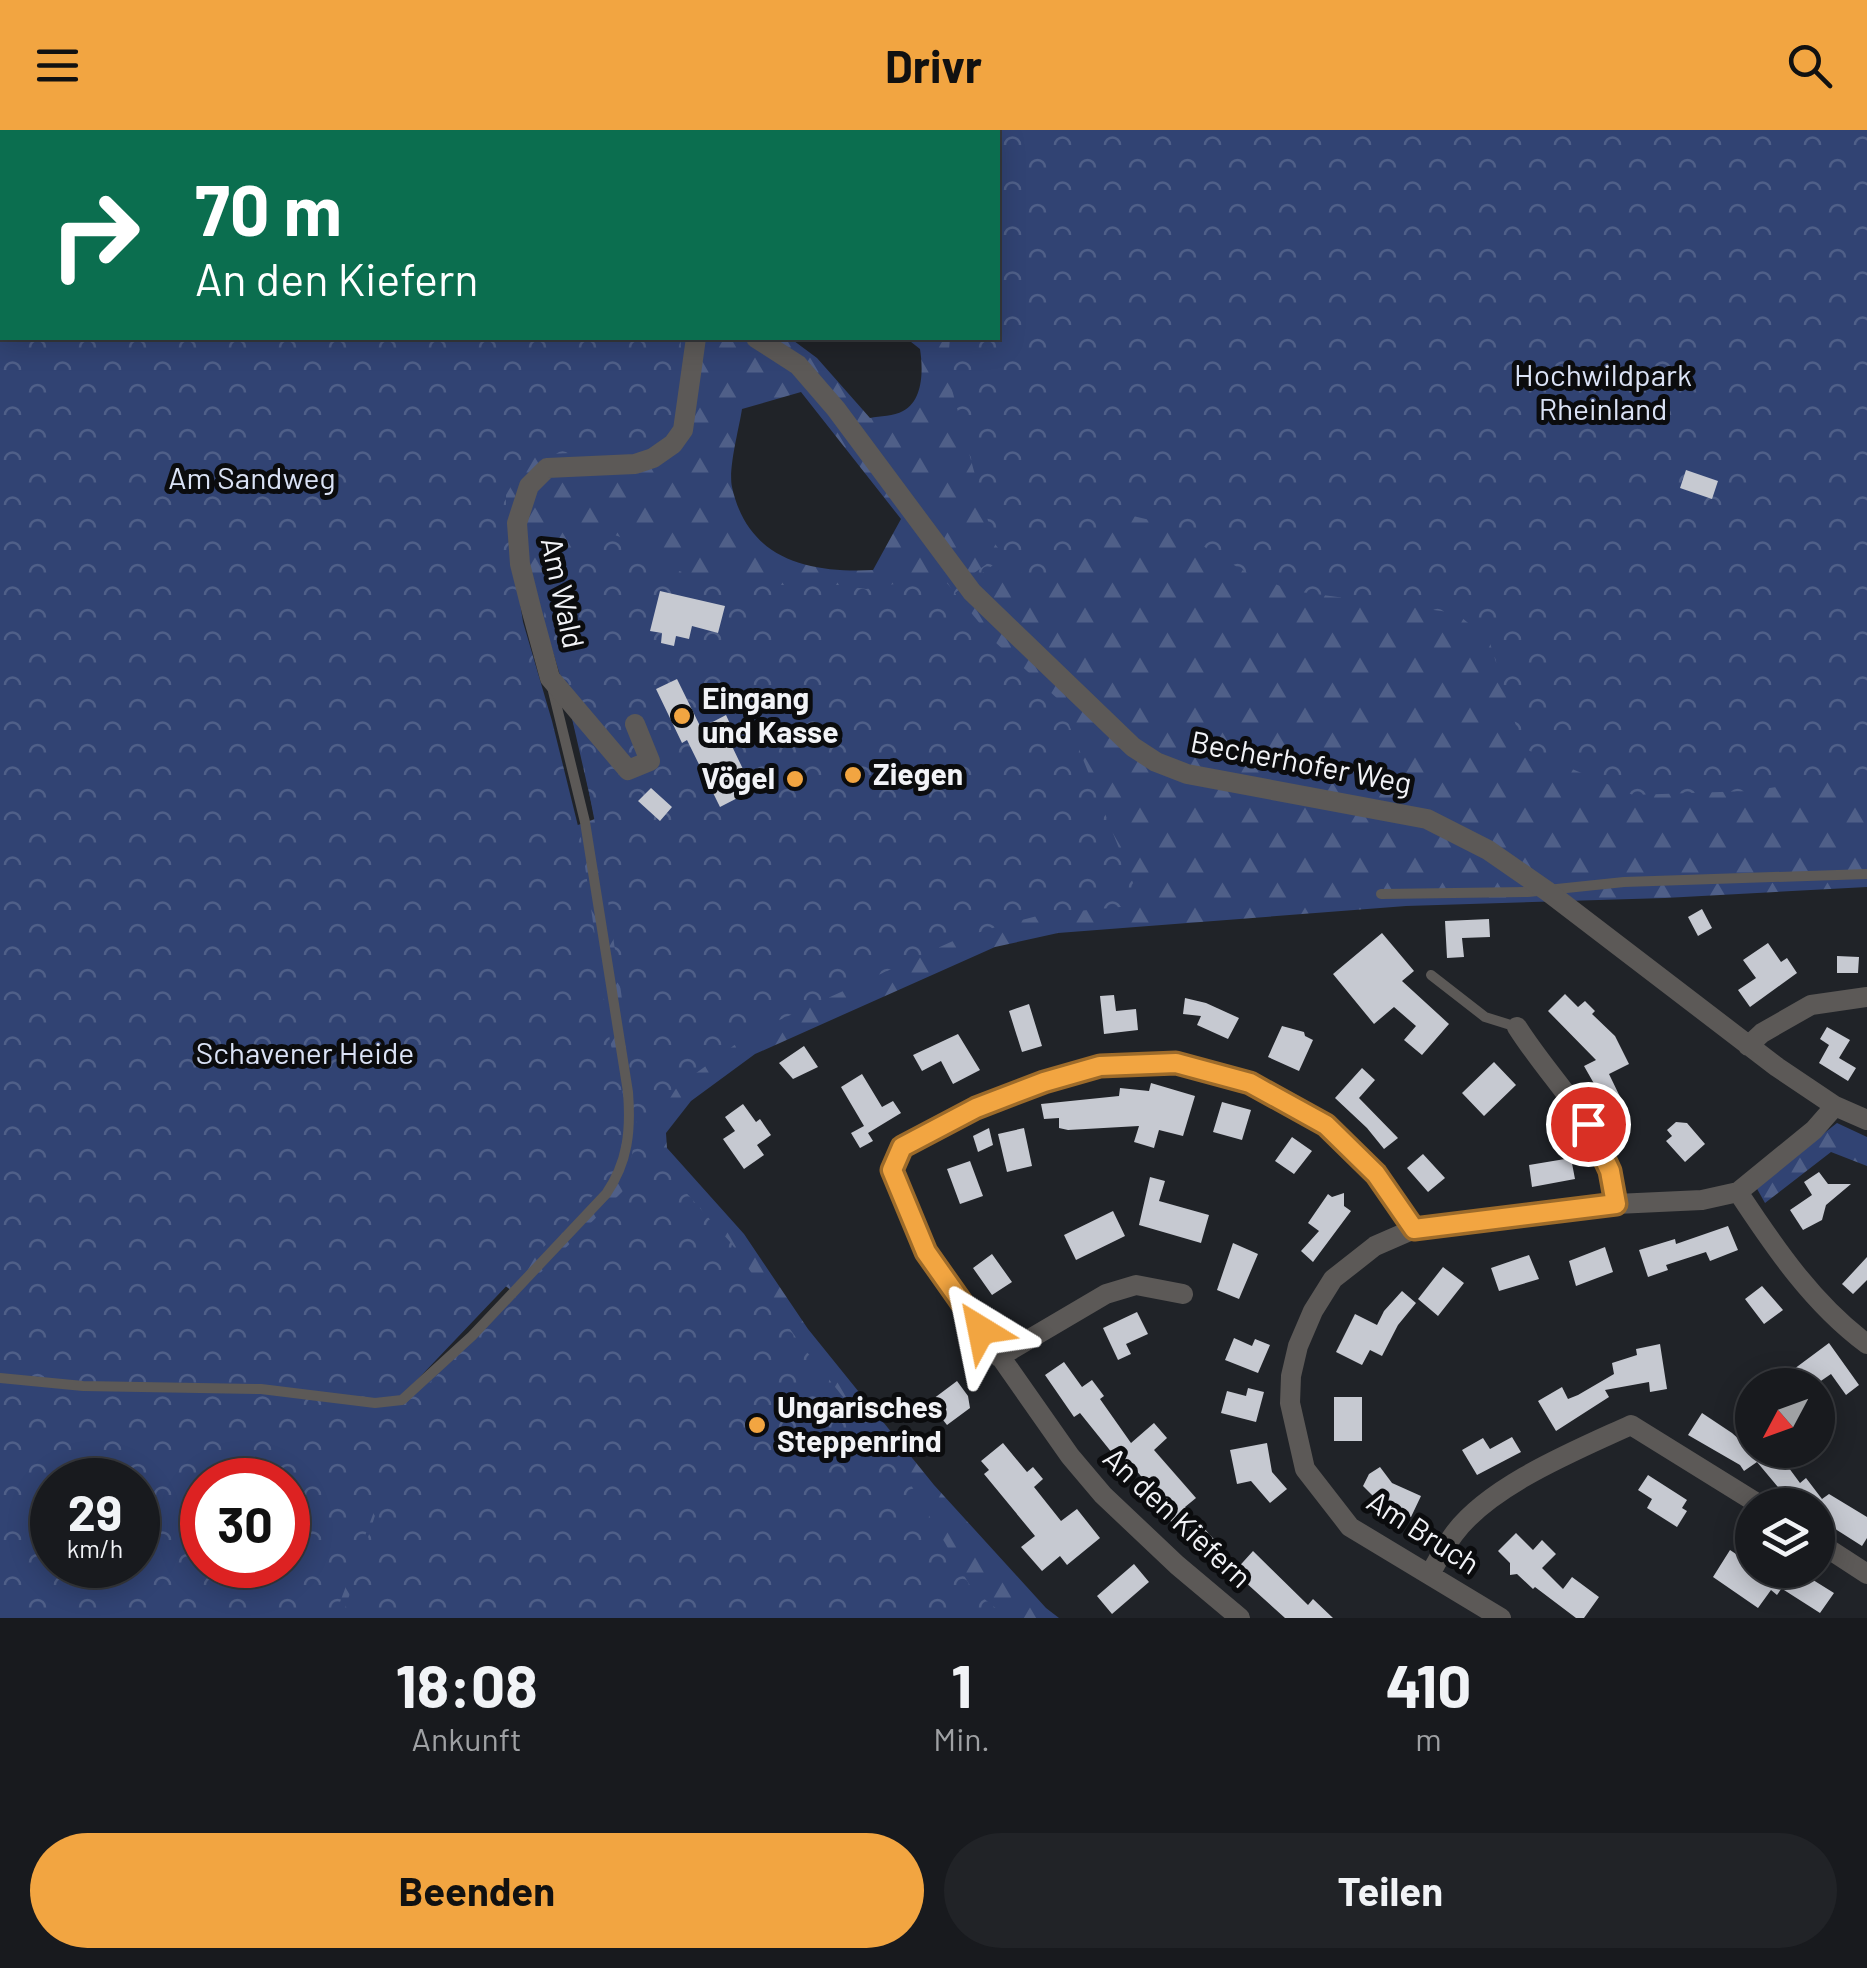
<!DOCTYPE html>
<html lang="de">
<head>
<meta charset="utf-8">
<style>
  :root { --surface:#181a1e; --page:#212327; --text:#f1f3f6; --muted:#9fa1a4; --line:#36383c; --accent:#f2a541 }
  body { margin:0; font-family:Barlow,sans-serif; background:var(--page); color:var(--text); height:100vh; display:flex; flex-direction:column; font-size:38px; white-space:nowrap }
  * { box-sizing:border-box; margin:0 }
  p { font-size:32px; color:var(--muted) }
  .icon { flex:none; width:55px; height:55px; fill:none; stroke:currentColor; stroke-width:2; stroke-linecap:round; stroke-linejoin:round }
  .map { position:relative; height:1488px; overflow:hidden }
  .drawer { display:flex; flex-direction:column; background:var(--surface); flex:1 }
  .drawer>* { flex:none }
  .top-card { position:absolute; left:0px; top:0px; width:1000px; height:210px; box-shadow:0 5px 25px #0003,0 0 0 2px var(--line); background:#0b6e4f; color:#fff; overflow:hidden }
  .needle { width:65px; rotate:229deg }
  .tools { position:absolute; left:1735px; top:1238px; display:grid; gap:20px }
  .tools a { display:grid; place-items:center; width:100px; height:100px; border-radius:50%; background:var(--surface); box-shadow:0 5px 25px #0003,0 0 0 2px var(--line); font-size:50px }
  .speed { position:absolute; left:30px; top:1328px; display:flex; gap:20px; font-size:50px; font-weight:700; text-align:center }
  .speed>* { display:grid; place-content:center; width:130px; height:130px; border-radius:50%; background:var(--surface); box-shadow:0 5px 25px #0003,0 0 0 2px var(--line); line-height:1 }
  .speed small { font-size:25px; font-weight:400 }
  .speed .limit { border:15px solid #d22; background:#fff; color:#111 }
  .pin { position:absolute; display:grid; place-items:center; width:85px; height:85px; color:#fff; margin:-42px; border:5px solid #fff; border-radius:50%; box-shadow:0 2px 10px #0007 }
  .me { position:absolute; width:110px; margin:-55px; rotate:325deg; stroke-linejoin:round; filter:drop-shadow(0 0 8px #0008) }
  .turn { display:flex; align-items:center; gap:35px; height:210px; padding:0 30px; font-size:45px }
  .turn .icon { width:130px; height:130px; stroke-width:2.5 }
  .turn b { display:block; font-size:70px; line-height:85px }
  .eta { display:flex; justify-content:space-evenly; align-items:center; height:170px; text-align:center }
  .eta b { font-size:60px; font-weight:700; line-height:70px }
  .primary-button { display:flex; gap:20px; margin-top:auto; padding:20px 30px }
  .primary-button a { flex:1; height:115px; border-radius:60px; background:var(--accent); color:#111; font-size:40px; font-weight:700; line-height:115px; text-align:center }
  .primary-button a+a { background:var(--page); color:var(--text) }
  header { display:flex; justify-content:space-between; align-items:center; height:130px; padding:0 30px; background:var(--accent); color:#111; font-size:45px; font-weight:700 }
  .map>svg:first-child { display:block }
</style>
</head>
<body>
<header><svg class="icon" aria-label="menu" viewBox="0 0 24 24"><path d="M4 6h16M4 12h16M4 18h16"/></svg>Drivr<svg class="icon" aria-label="search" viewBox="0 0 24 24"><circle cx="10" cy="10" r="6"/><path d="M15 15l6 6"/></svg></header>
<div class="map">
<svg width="1867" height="1488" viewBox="0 0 1867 1488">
  <defs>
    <pattern id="grass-dots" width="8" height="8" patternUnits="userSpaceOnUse" patternTransform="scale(2.5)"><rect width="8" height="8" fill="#314373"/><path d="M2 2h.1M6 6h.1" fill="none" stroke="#4f5f88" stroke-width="1.8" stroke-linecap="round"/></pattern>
    <pattern id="forest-firs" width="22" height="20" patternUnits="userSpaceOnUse" patternTransform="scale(2.5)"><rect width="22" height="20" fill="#314373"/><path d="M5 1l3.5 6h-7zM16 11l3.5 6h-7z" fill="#4f5f88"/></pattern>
    <pattern id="park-crowns" width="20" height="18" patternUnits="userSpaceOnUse" patternTransform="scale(2.5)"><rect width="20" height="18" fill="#314373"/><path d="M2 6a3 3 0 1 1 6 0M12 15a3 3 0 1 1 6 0" fill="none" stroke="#4f5f88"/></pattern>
  </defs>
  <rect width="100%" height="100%" fill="#202328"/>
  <path fill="url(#grass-dots)" d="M137 0H663V2H138Z"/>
  <path fill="url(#forest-firs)" fill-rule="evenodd" d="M680 0H1867V757L1665 768 1406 776 1058 803 995 817 755 924 691 971 666 1003 667 1018 744 1104 808 1199 934 1355 1046 1478 1059 1488H0V64L2 208H790L817 228 870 288C880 286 894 286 903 281 924 270 923 238 920 219L906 208H998V2ZM801 262 901 389 873 440C809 443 748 430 732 357 728 339 739 299 742 279ZM495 471 540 480 568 571 595 689 498 723ZM351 1032 512 1161 402 1270ZM52 1350H138V1435H52ZM202 1350H288V1435H202Z
    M1837 993 1867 1007V1036L1831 1022 1765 1073 1756 1057Z"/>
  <path fill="url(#park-crowns)" fill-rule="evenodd" d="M972 0H1867V644L1749 661 1633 665 1523 618 1489 510 1456 483 1293 461 1247 443 1167 394 1133 386 1103 400 1042 462 1004 427 955 463 995 512 1059 570 1142 775 1045 784 1002 795 953 811 751 903 677 957 652 997 649 1021 731 1113 799 1212 904 1343 972 1459 1008 1488H342L389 1342 334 1488H0V78L2 208H681L679 268 665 301 631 320 529 325 506 365V383L523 492 552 591 581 708 610 911 628 985 616 1041 417 1250V1265L622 1062 628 1054 637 988 633 983 627 904 602 729 581 621 544 486 550 443 596 398 631 411 664 438 746 455H839L866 459 941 446 952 459 1002 423 995 414 982 371 947 241 950 208H998V2H972ZM52 1350H138V1435H52ZM202 1350H288V1435H202Z"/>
  <path fill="#c6c9d1" d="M1686 340 1718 351 1712 369 1680 358Z
    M660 461 725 476 718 503 692 496 689 509 676 506 674 516 661 513 662 503 650 501Z
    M677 549 701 598 726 585 737 609 730 612 753 660 720 677 687 610 682 613 656 559Z
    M651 658 672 677 660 691 638 671Z
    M1702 779 1712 798 1698 806 1688 787Z
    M1489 789 1490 807 1462 808 1464 827 1447 828 1445 791Z
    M1382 803 1414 841 1402 851 1449 894 1422 925 1404 910 1416 896 1394 877 1374 894 1333 844Z
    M1768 813 1781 832 1787 828 1797 843 1750 877 1738 860 1756 848 1743 830Z
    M1837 826 1859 827 1858 843H1837Z
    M1565 864 1578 877 1585 871 1595 881 1592 884 1615 906 1629 934 1609 944 1623 973 1609 980 1584 936 1596 930 1548 881Z
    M1114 865 1116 881 1136 879 1138 900 1104 904 1100 866Z
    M1185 868 1206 873 1239 888 1228 909 1197 895 1201 886 1183 884Z
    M1029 874 1042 916 1022 922 1009 881Z
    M1282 896 1304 902 1305 906 1313 910 1299 941 1268 927Z
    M1827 897 1850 910 1839 928 1856 938 1848 951 1819 933 1829 915 1820 909Z
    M958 904 980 940 953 954 941 931 922 941 913 925Z
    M804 916 818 937 793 949 779 933Z
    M1494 932 1516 955 1484 986 1462 963Z
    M1362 938 1375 950 1359 968 1398 1008 1384 1019 1367 998 1335 968Z
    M862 944 882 977 893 971 901 983 868 1003 873 1011 860 1018 851 1003 864 996 841 957Z
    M1151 953 1195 966 1183 1006 1159 1000 1154 1018 1134 1012 1139 996 1068 1000 1059 998V988L1044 989 1041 974 1119 966 1120 958 1149 961Z
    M1222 972 1251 980 1242 1010 1213 1002Z
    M743 974 756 992 760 989 771 1005 757 1015 764 1025 744 1039 723 1009 735 1001 725 987Z
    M1676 992 1687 993 1705 1014 1685 1032 1666 1011 1672 1006 1667 1000Z
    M989 998 993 1015 978 1022 973 1006Z
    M1024 998 1032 1036 1007 1042 998 1004Z
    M1292 1007 1312 1021 1294 1044 1275 1031Z
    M1423 1024 1445 1048 1428 1062 1407 1038Z
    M1571 1028 1575 1049 1532 1057 1529 1035Z
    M970 1031 983 1066 960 1074 947 1039Z
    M1819 1042 1828 1054H1851L1826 1075 1822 1090 1803 1100 1790 1080 1812 1065 1804 1052Z
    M1150 1047 1165 1051 1159 1071 1209 1085 1201 1113 1139 1095Z
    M1344 1063V1076L1351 1081 1313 1132 1301 1121 1319 1101 1308 1093 1328 1064 1332 1067Z
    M1113 1081 1125 1106 1076 1130 1064 1105Z
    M1728 1096 1738 1120 1710 1131 1706 1122 1666 1135 1668 1140 1648 1147 1639 1120 1675 1109 1676 1114Z
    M1233 1113 1258 1124 1239 1169 1217 1160Z
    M1605 1117 1613 1142 1576 1156 1569 1131Z
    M992 1124 1012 1152 992 1165 973 1138Z
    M1529 1125 1539 1149 1499 1161 1491 1138Z
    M1867 1127V1150L1853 1164 1842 1154Z
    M1443 1137 1464 1153 1438 1186 1418 1169Z
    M1762 1156 1783 1180 1764 1194 1745 1169Z
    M1402 1161 1416 1173 1398 1195 1382 1226 1370 1220 1362 1235 1336 1222 1355 1184 1377 1195 1384 1181Z
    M1137 1182 1148 1204 1126 1214 1131 1224 1118 1230 1103 1198Z
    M1234 1208 1252 1216 1255 1209 1270 1215 1258 1243 1225 1230Z
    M1829 1213 1859 1255 1846 1265 1831 1244 1815 1255H1805L1794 1239Z
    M1660 1214 1667 1259 1650 1262 1649 1252 1605 1260 1609 1267 1556 1301 1538 1271 1562 1257 1568 1269 1578 1265 1614 1244 1612 1233 1637 1225 1636 1219Z
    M1064 1232 1082 1257 1092 1250 1104 1266 1100 1269 1131 1313 1154 1293 1167 1308 1154 1320 1196 1368 1185 1377 1220 1416 1209 1425 1186 1399 1181 1403 1158 1377 1163 1373 1131 1334 1125 1339 1080 1283 1074 1287 1045 1245Z
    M957 1251 968 1266 970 1278 947 1295 929 1272Z
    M1248 1258 1264 1262 1256 1292 1221 1283 1227 1261 1246 1266Z
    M1334 1267H1362V1311H1334Z
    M1702 1283 1732 1303 1761 1329 1773 1320H1797L1783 1330 1800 1353 1806 1348 1822 1369 1829 1364 1867 1387V1408L1862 1416 1818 1388V1375H1793L1757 1332 1744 1341 1740 1335 1688 1305Z
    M1512 1307 1521 1322 1477 1345 1462 1320 1483 1308 1490 1319Z
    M1003 1313 1027 1342 1033 1337 1043 1349 1034 1357 1061 1391 1077 1379 1100 1408 1067 1435 1060 1426 1042 1441 1021 1417 1035 1406 984 1344 989 1340 981 1331Z
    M1267 1313 1272 1342 1287 1359 1270 1373 1251 1351 1237 1354 1230 1320Z
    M1380 1337 1392 1353 1421 1366 1411 1387 1380 1373 1363 1356 1369 1344Z
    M1648 1345 1687 1370 1682 1378 1687 1381 1677 1397 1647 1378 1652 1369 1638 1360Z
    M1516 1403 1533 1420 1542 1410 1556 1424 1542 1438 1563 1459 1572 1447 1599 1467 1584 1488H1576L1535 1457 1533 1459 1517 1444 1510 1445V1433L1498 1421Z
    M1752 1411V1440H1769L1786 1452 1777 1465 1771 1460 1758 1478 1713 1447 1730 1420 1742 1428Z
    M1253 1421 1308 1475 1313 1469 1333 1488H1285L1234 1442Z
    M1134 1434 1149 1452 1112 1484 1097 1466Z
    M1797 1440 1834 1463 1820 1483 1784 1460Z"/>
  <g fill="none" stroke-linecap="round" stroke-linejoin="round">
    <path stroke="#5c5957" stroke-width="10" d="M1381 764 1528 762 1624 752 1867 744
      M1431 845 1485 887 1517 897
      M0 1248 83 1256 261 1259 375 1273 402 1270 472 1206 606 1064C628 1032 631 1001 628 962L585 692 552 557"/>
    <path stroke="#5c5957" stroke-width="20" d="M671 0 672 2
      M0 57 2 58
      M756 208 798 235 836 279 972 462 1133 617 1156 632 1187 644 1427 689 1488 720 1547 761 1777 937 1835 976 1867 990
      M635 594 650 631 628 640 550 548 532 482 520 434 517 393 529 356 547 338 635 334 653 328 673 314 683 300 696 208
      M1517 897C1560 964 1601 989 1616 1074
      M1748 916 1762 903 1811 875 1867 867
      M1738 1062C1775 1118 1813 1174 1867 1214
      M999 1227 1106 1164 1136 1155 1183 1164
      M1818 1412 1867 1444
      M1430 1444C1438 1430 1445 1416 1454 1404 1490 1355 1577 1320 1631 1295L1760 1375
      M1240 1488 1177 1435 1103 1365 1070 1326 927 1122 892 1040 902 1017 975 978 1045 951 1100 936 1176 933 1250 953 1326 995 1376 1044 1414 1099
      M1501 1488 1350 1397 1305 1339 1290 1273 1291 1246 1298 1216 1313 1181 1333 1149 1375 1116 1414 1099 1616 1074 1702 1070 1738 1062 1814 1000 1835 976"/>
  </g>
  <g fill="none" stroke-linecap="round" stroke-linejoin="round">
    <g stroke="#9d6b2a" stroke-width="25">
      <path id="route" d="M981 1200 926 1122 892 1040 902 1017 976 978 1044 952 1100 936 1176 933 1250 953 1326 995 1376 1044 1414 1099 1616 1074 1610 1041 1588 994"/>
    </g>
    <use href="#route" stroke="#f2a541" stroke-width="18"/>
  </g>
  <g fill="#f2a541" stroke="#0b0c0e" stroke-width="4">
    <circle cx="682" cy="586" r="10"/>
    <circle cx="853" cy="645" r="10"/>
    <circle cx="795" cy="649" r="10"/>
    <circle cx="757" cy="1295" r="10"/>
  </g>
  <g text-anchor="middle" stroke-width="10" stroke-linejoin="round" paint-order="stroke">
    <g font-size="30" fill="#dbe3f6" stroke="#0b0c0e">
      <text x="1603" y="256">Hochwildpark<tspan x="1603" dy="34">Rheinland</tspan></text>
      <text x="252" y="359">Am Sandweg</text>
      <text x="305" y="934">Schavener Heide</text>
    </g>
    <g font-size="30" fill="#f2f3f7" stroke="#0b0c0e">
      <text transform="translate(562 463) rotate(78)" y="10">Am Wald</text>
      <text transform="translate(1301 633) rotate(11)" y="10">Becherhofer Weg</text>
      <text transform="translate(1177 1388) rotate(43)" y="10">An den Kiefern</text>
      <text transform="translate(1423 1403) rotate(33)" y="10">Am Bruch</text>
    </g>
    <g font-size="30" font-weight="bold" fill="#f2f3f7" stroke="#0b0c0e" text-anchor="start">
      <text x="702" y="579">Eingang<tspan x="702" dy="34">und Kasse</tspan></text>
      <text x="873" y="655">Ziegen</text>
      <text x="775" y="659" text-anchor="end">Vögel</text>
      <text x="777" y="1288">Ungarisches<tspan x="777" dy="34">Steppenrind</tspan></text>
    </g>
  </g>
</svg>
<div class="tools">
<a><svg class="needle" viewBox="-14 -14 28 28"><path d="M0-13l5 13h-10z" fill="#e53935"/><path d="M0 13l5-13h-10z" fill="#9fa1a4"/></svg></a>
<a><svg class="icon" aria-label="layers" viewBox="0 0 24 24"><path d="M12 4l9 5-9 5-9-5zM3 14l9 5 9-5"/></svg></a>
</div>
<div class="speed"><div>29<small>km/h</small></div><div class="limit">30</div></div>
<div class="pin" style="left:1588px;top:994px;background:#d93025"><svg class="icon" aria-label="arrive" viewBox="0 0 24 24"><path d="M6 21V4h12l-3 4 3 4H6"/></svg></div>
<svg class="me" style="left:981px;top:1200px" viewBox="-20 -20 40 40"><path d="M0-17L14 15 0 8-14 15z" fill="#f2a541" stroke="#fff" stroke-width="4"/></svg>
<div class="top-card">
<div class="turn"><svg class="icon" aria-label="right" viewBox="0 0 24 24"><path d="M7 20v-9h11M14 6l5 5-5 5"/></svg><div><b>70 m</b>An den Kiefern</div></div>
</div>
</div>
<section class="drawer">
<div class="eta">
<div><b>18:08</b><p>Ankunft</p></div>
<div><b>1</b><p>Min.</p></div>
<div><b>410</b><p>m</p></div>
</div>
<div class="primary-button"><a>Beenden</a><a>Teilen</a></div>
</section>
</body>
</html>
